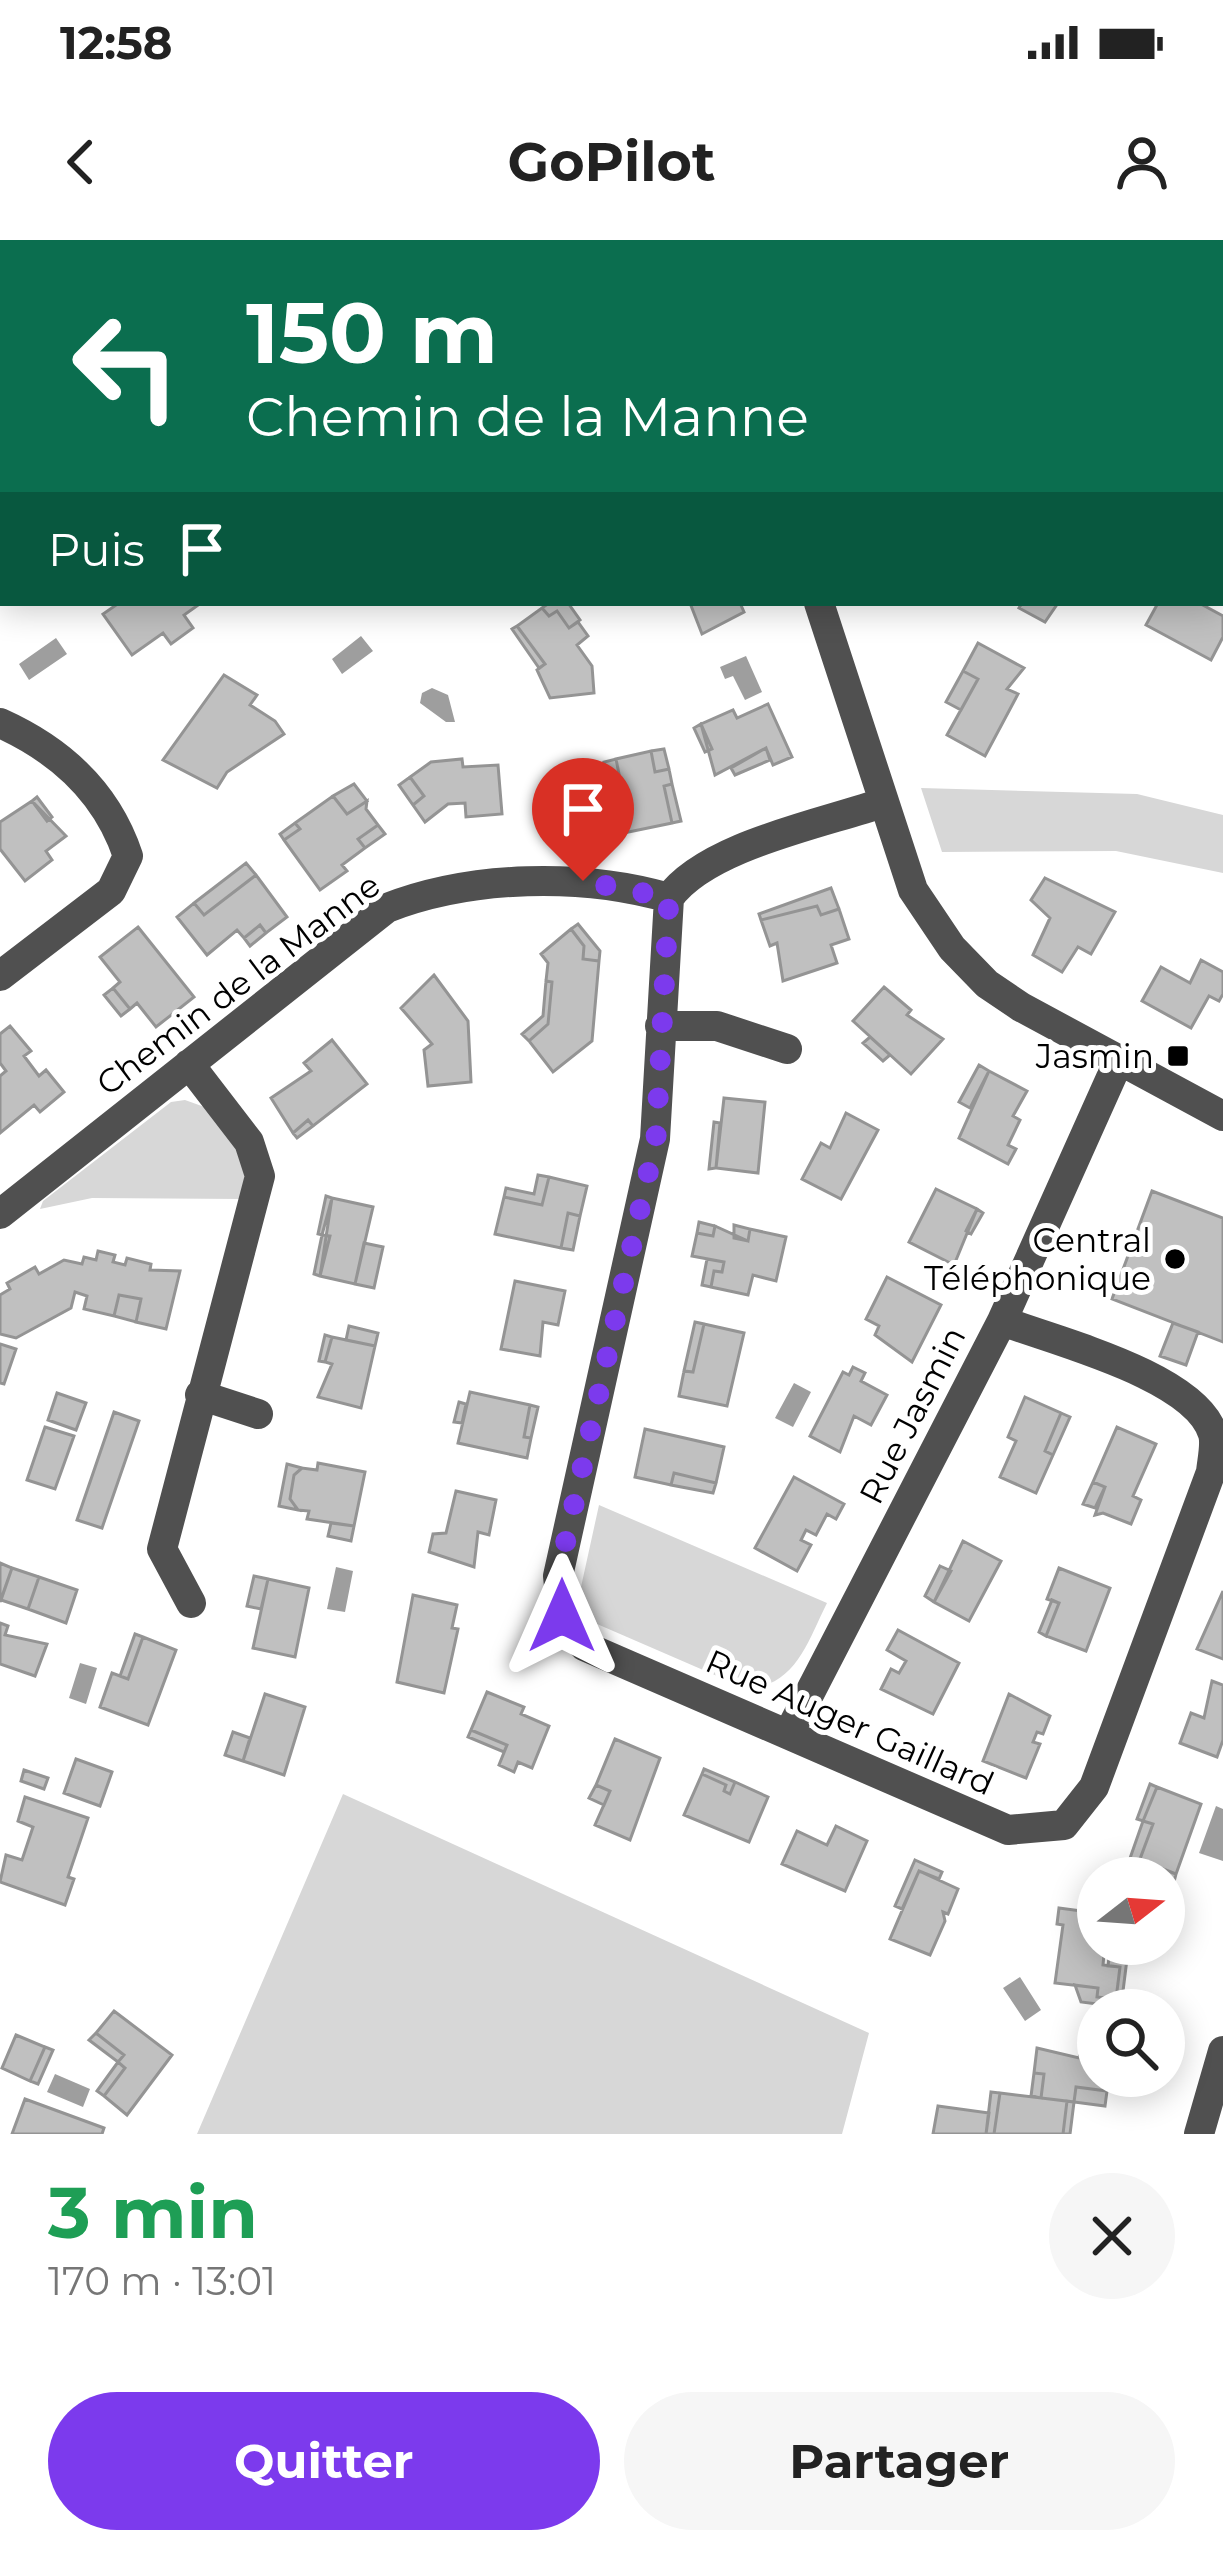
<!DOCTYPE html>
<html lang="fr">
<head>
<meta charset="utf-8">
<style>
  :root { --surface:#fff; --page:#f6f6f6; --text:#222; --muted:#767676; --accent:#7c3aed }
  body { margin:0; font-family:Montserrat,sans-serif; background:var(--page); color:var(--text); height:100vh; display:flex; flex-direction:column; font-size:45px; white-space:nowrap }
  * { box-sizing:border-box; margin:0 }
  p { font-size:39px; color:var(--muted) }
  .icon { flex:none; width:66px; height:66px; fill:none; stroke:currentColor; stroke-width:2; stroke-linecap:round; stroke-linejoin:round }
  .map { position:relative; height:1894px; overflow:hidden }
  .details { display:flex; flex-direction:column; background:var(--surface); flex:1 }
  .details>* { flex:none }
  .hud { position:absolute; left:0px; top:0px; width:1224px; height:366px; box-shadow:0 6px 30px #0003; background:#0b6e4f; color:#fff; overflow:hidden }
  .needle { width:78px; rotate:73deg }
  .buttons { position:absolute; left:1077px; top:1617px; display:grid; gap:24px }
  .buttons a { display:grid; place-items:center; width:108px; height:108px; border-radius:50%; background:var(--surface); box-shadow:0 6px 30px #0003; font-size:60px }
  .pin { position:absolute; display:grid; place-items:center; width:102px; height:102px; color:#fff; margin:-123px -51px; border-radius:50% 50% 50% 0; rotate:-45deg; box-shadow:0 0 12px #0007 }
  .pin .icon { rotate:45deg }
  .me { position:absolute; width:132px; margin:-66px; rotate:0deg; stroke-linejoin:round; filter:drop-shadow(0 0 9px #0008) }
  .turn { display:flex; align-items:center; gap:42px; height:252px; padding:0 48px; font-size:54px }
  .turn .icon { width:156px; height:156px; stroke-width:2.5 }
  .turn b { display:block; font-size:84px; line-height:102px }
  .then { display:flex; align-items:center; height:114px; padding:0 48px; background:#0003; gap:24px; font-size:45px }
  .round { display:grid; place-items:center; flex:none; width:126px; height:126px; border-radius:63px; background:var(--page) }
  .summary { display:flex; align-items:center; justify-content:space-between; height:204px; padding:0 48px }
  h1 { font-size:72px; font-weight:700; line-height:90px; color:#1e9e55 }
  .action { display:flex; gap:24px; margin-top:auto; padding:24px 48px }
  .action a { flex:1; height:138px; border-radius:72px; background:var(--accent); color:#fff; font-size:48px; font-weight:700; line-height:138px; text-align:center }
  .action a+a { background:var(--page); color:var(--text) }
  .status { display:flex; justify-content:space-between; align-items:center; height:84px; padding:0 60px; background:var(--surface); direction:ltr }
  .status svg { height:33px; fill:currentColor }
  header { display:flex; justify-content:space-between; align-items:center; height:156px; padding:0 48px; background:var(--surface); font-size:54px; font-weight:700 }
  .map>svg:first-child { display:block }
</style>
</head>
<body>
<div class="status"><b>12:58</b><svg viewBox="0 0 49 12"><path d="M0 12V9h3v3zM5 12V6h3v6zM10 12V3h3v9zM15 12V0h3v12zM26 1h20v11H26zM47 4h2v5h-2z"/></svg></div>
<header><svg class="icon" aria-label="back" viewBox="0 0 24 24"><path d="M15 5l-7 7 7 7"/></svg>GoPilot<svg class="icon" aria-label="person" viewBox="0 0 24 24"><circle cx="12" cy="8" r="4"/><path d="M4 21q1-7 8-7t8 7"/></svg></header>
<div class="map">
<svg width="1223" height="1894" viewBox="0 0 1223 1894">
  <rect width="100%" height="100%" fill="#fff"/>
  <path fill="#d7d7d7" d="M921 548 1137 554 1223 575V633L1116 611 942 612Z
    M185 860 210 869 246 922 242 959 92 958 40 969 43 961 171 862Z
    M599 1265 827 1363C807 1403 796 1445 747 1449L597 1384 581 1347Z
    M343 1554 869 1793 842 1894H197Z"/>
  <path fill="#9e9e9e" d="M361 396 373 411 342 434 332 419Z
    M56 398 67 414 29 440 19 424Z
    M746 416 762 452 745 460 733 436 725 439 720 427Z
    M432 448 448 455 455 482H446L420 463 422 453Z
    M794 1143 811 1152 793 1187 775 1178Z
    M336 1327 353 1331 345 1372 327 1369Z
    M80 1423 97 1428 86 1464 69 1458Z
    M1216 1566 1223 1569V1621L1199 1613Z
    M1020 1737 1041 1770 1025 1781 1003 1748Z
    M55 1834 90 1849 83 1867 47 1852Z"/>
  <path fill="#c0c0c0" stroke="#949494" stroke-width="3" d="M458 0H529L531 3H455Z
    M1095 0H1146L1152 3H1101Z
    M119 363H201L184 375 193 388 171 404 163 393 132 415 103 374Z
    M549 363H568L580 380 569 388 557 371 549 376 542 368Z
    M690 363H740L744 372 702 394Z
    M1022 363H1058L1045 382 1019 368Z
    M1158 363H1199L1223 376V397L1211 420 1146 385Z
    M542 368 549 376 557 371 569 388 578 382 588 396 577 405 592 426 594 453 550 458 537 430 545 424 517 386Z
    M517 386 545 424 539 428 512 389Z
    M978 403 1024 428 1007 449 1018 454 985 516 947 495 978 439 963 431Z
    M963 431 978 439 961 470 946 462Z
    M224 435 257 455 250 465 275 481 284 494 227 532 217 548 163 520Z
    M768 464 792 517 773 525 766 508 715 535 701 484 733 470 737 478Z
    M701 484 712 509 705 512 694 488Z
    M766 508 770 520 735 535 731 528Z
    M664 509 669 529 655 532 651 511Z
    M651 511 655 532 669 529 672 544 664 546 672 583 619 594 614 567 625 564 616 519Z
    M462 519 463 527 498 525 502 574 466 577 465 563 448 564 425 582 413 565 424 556 410 537 431 522Z
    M616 519 620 539 609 542 604 522Z
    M410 537 424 556 413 565 399 545Z
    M354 544 367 561 347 574 333 556Z
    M672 544 681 581 672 583 664 546Z
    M333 556 347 574 367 561 366 569 378 585 358 599 365 608 342 625 347 631 320 650 284 600 300 589 295 583Z
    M37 557 52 577 47 581 32 561Z
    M32 561 66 596 46 611 52 620 25 641 0 609V582Z
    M295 583 300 589 284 600 280 594Z
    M378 585 385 594 365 608 358 599Z
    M246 623 256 635 204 675 194 663Z
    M256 635 287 677 266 693 260 685 244 698 237 690 207 715 177 677 194 663 204 675Z
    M1045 638 1115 672 1091 714 1078 707 1062 732 1033 715 1050 678 1031 660Z
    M831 648 839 669 821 675 817 666 761 680 759 674Z
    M817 666 821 675 839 669 849 699 831 705 837 723 783 741 777 703 770 706 761 680Z
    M578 684 600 711 599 721 583 719 584 706 571 689Z
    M260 685 266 693 250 706 244 698Z
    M138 687 194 757 156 787 137 763 130 769 113 748 120 742 100 717Z
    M571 689 584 706 583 719 599 721 592 801 553 832 529 801 548 784 552 742 546 741 548 723 541 714Z
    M1201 720 1223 732V754L1219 761 1209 756 1191 788 1142 761 1161 727 1190 743Z
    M434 735 468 781 471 842 428 846 424 810 432 804 401 768Z
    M546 741 552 742 548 784 529 801 522 794 543 776Z
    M884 747 911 770 907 775 943 799 911 834 853 781Z
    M113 748 130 769 121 776 104 755Z
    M10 786 31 811 24 816 39 836 46 830 64 852 40 872 34 865 0 893V836L6 831 0 823V794Z
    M870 797 890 815 883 821 863 803Z
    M332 800 367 844 313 886 308 880 293 893 271 858 311 831 304 823Z
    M979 825 989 831 970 868 959 862Z
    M989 831 1027 851 1013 876 1020 880 1008 905 1016 909 1008 924 959 898Z
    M724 858 765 862 758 933 716 928Z
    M846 873 878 890 841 959 802 939 821 903 830 908Z
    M308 880 313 886 297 898 293 893Z
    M714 882 720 883 716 928 709 929Z
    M538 935 549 937 542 965 504 957 506 948 534 954Z
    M549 937 587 946 580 976 568 973 561 1008 495 994 504 957 542 965Z
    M936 949 977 969 954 1025 909 1002Z
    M1152 951 1223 978V1102L1112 1059Z
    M326 956 332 958 322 995 318 994Z
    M332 958 373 967 355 1044 320 1036Z
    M977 969 983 973 971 994 966 991Z
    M568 973 580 976 573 1010 561 1008Z
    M699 982 715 986 713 996 697 993Z
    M734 985 750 989 748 1001 734 998Z
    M715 986 748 1001 750 989 786 997 776 1041 753 1035 748 1055 711 1047 714 1031 722 1032 724 1022 692 1016 697 993 713 996Z
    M322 995 330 996 320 1036 314 1034Z
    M364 1003 383 1007 374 1048 355 1044Z
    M98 1011 115 1015 113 1022 125 1025 127 1018 151 1024 150 1030 180 1031 166 1089 136 1082 141 1059 119 1055 114 1076 84 1069 87 1056 75 1052 71 1068 16 1098 0 1094V1055L10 1049 7 1043 35 1027 39 1034 64 1020 82 1024 84 1017 96 1020Z
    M707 1019 724 1022 722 1032 714 1031 711 1047 702 1045Z
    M887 1037 941 1065 912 1122 875 1095 879 1086 866 1079Z
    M515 1041 565 1051 558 1085 543 1082 540 1116 501 1109Z
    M119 1055 141 1059 136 1082 114 1076Z
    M695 1082 704 1084 693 1132 684 1131Z
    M1173 1083 1198 1092 1186 1125 1160 1116Z
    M704 1084 744 1093 727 1166 679 1156 684 1131 693 1132Z
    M349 1086 378 1093 375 1106 346 1100Z
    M325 1095 332 1097 325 1122 319 1121Z
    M332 1097 375 1106 361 1168 318 1157 332 1124 325 1122Z
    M0 1104 16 1109 4 1144 0 1143Z
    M853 1127 865 1133 861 1141 887 1155 871 1185 854 1176 840 1212 810 1196 843 1132 849 1135Z
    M470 1152 530 1165 524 1197 531 1198 527 1218 458 1203Z
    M57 1153 86 1163 76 1190 48 1180Z
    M1025 1157 1061 1173 1045 1211 1053 1215 1036 1253 1000 1237 1016 1201 1008 1197Z
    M459 1162 466 1164 462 1183 454 1182Z
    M530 1165 538 1167 531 1198 524 1197Z
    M114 1172 139 1181 102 1288 77 1280Z
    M1061 1173 1070 1177 1053 1215 1045 1211Z
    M45 1187 74 1196 55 1249 27 1240Z
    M1117 1187 1156 1204 1133 1256 1141 1260 1131 1284 1103 1273 1095 1275 1105 1247 1093 1242Z
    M645 1189 724 1207 716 1243 674 1233 671 1245 635 1237Z
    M318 1223 365 1232 354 1286 307 1279 309 1271 298 1270 290 1259 294 1235 302 1228 317 1230Z
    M287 1224 302 1228 294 1235 290 1259 298 1270 279 1266Z
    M674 1233 716 1243 713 1253 671 1245Z
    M794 1237 844 1264 836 1279 827 1274 816 1295 806 1290 801 1300 811 1305 797 1331 755 1308Z
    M1093 1242 1105 1247 1095 1268 1083 1264Z
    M456 1251 496 1260 489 1295 478 1292 474 1327 429 1312 433 1294 446 1293Z
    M331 1283 354 1286 351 1301 328 1296Z
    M963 1301 1001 1321 969 1381 934 1362Z
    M0 1323 12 1328 0 1362Z
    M940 1326 951 1331 934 1362 925 1356Z
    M12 1328 39 1337 28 1369 1 1360Z
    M1059 1328 1110 1348 1086 1411 1046 1396 1059 1363 1047 1359Z
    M254 1336 268 1339 261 1369 247 1366Z
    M39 1337 77 1350 66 1383 28 1369Z
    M268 1339 309 1348 295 1417 253 1408Z
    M1223 1351V1419L1197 1409Z
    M413 1355 457 1365 452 1388 458 1389 444 1453 397 1442Z
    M1052 1360 1059 1363 1046 1396 1039 1392Z
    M0 1383 8 1386 5 1395 47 1404 35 1436 0 1424Z
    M898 1390 959 1423 933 1474 881 1449 891 1429 899 1433 906 1421 887 1410Z
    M135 1394 143 1397 128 1439 120 1436Z
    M143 1397 176 1410 148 1485 100 1467 112 1433 128 1439Z
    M1212 1441 1223 1445V1500L1217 1517 1180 1503 1191 1473 1204 1478Z
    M487 1452 524 1467 521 1474 549 1486 532 1528 518 1522 514 1532 499 1525 507 1505 471 1490Z
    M265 1454 305 1467 284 1535 243 1521Z
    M1009 1454 1050 1476 1043 1494 1037 1492 1033 1502 1040 1504 1026 1538 983 1521Z
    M471 1490 507 1505 504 1512 468 1497Z
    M233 1492 250 1498 243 1521 225 1515Z
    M615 1499 660 1518 630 1600 595 1585 610 1551 596 1545Z
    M76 1519 112 1532 100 1566 64 1553Z
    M704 1529 735 1542 730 1554 724 1551 726 1545 702 1534Z
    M24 1530 48 1538 44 1549 21 1541Z
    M702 1534 726 1545 724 1551 730 1554 735 1542 768 1557 749 1602 684 1575Z
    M1150 1544 1157 1547 1143 1581 1137 1579Z
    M596 1545 610 1551 604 1565 589 1558Z
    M1157 1547 1201 1564 1176 1634 1158 1627 1155 1634 1137 1627 1153 1584 1143 1581Z
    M25 1557 88 1578 68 1637 74 1639 65 1665 0 1642 6 1615 22 1620 33 1587 18 1581Z
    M1143 1581 1153 1584 1137 1627 1128 1624Z
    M836 1586 867 1601 845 1651 782 1624 797 1591 827 1605Z
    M915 1620 942 1632 939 1639 919 1631 902 1669 895 1666Z
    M1158 1627 1176 1634 1174 1642 1155 1634Z
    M919 1631 958 1649 948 1674 943 1672 945 1681 930 1715 890 1699Z
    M1059 1668 1089 1672 1087 1683 1098 1684V1704H1105L1103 1725 1120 1727 1116 1759 1097 1757 1098 1748 1055 1743 1063 1685 1057 1684Z
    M1109 1717 1127 1719 1121 1767 1081 1762 1075 1745 1098 1748 1097 1757 1116 1759 1120 1727 1108 1726Z
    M114 1771 172 1815 127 1875 104 1856 125 1828 118 1822 124 1815 96 1793Z
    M96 1793 124 1815 118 1822 89 1800Z
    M16 1795 45 1807 30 1841 2 1828Z
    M45 1807 53 1810 38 1844 30 1841Z
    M1037 1808 1079 1818 1080 1813 1098 1815V1836H1109L1107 1851 1076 1847 1074 1862 1041 1858 1044 1834 1034 1833Z
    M118 1822 125 1828 104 1856 97 1851Z
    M1034 1833 1044 1834 1041 1858 1031 1856Z
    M1076 1847 1107 1851 1105 1866 1074 1862Z
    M991 1852 1000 1853 994 1894H986Z
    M1000 1853 1067 1861 1063 1894H994Z
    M25 1859 104 1888 102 1894H12Z
    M1067 1861 1074 1862 1070 1894H1063Z
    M938 1866 989 1873 986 1894H933Z"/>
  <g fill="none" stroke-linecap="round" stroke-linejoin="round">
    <path stroke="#505050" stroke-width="30" d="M257 0 259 3
      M623 0 626 3
      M117 3 121 0
      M327 3 331 0
      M952 3 953 0
      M1221 82 1223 77
      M0 88 3 86
      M0 194 3 198
      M1221 307 1223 308
      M819 363 913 650 952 708 987 744 1021 767 1223 876
      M0 483C60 510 107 553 128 616L111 651 0 736
      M669 658 655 899 558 1336 562 1376 584 1406 1008 1590 1064 1585 1094 1547 1211 1232C1212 1221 1216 1204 1213 1194 1196 1136 1055 1101 1002 1081
      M660 786H717L787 809
      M189 824 249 902 260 936 162 1309 191 1363
      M0 974 387 668C472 635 582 633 669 658 706 606 821 584 882 563
      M200 1155 258 1174
      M789 1493 1002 1081 1119 820
      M1199 1894 1223 1811"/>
  </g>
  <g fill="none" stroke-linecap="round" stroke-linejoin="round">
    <path stroke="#7c3aed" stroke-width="21" stroke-dasharray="0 37.8" d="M562 1376 558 1336 656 898 669 658 583 641"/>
  </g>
  <g fill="#000" stroke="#fff" stroke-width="4.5">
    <rect x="1166" y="804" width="24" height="24" rx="6"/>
    <circle cx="1175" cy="1019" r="12"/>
  </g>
  <g text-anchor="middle" stroke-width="10" stroke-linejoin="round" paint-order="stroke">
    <g font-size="33" fill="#000" stroke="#fff">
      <text transform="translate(238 744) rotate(-37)" y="12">Chemin de la Manne</text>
      <text transform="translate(912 1175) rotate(-63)" y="12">Rue Jasmin</text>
      <text transform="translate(850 1482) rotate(24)" y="12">Rue Auger Gaillard</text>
    </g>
    <g font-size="33" fill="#000" stroke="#fff" text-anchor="end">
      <text x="1154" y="828">Jasmin</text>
      <text x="1151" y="1012">Central<tspan x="1151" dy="38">Téléphonique</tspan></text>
    </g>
  </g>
</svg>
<div class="buttons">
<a><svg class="needle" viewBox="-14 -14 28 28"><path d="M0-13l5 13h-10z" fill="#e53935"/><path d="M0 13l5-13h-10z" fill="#767676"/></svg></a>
<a><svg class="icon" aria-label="search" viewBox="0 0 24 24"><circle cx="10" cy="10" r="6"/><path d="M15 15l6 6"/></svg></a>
</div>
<div class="pin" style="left:583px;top:641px;background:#d93025"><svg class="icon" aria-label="arrive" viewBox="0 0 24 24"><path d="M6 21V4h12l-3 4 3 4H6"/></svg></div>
<svg class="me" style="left:562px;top:1376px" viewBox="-20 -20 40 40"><path d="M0-17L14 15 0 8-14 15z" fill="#7c3aed" stroke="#fff" stroke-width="4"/></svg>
<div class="hud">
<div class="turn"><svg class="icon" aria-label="left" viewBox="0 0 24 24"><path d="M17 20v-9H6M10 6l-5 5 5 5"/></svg><div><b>150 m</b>Chemin de la Manne</div></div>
<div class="then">Puis<svg class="icon" aria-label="arrive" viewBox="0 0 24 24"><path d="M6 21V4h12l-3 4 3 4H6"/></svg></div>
</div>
</div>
<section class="details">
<div class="summary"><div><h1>3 min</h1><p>170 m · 13:01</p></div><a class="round"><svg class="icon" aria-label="close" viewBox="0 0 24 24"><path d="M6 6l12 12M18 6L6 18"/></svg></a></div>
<div class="action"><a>Quitter</a><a>Partager</a></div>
</section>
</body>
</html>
